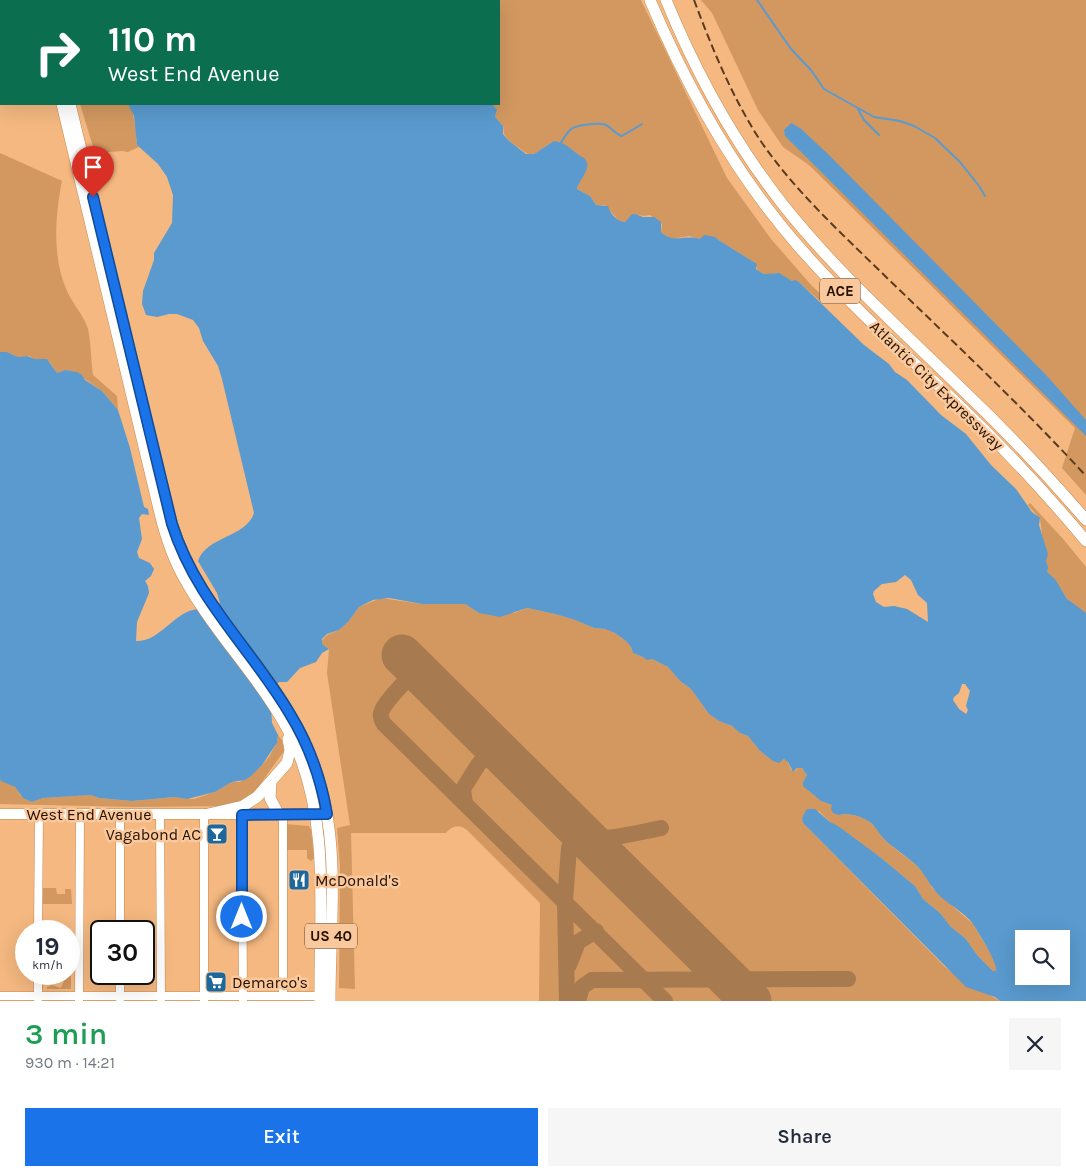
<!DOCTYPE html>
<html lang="en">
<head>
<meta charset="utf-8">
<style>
  :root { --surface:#fff; --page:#f6f6f7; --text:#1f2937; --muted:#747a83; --accent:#1a73e8 }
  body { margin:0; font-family:Karla,sans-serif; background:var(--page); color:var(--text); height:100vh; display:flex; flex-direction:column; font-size:19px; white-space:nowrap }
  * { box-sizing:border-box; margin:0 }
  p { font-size:16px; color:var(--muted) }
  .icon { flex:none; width:28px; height:28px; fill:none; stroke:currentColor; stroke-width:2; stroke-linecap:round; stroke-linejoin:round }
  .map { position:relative; height:1001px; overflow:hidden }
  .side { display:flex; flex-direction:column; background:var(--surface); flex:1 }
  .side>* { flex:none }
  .banner { position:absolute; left:0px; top:0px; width:500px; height:105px; box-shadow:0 5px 20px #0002; background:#0b6e4f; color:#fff; overflow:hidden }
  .controls { position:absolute; left:1015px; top:930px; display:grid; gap:10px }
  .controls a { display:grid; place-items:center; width:55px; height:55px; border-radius:0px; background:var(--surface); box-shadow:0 5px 20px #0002; font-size:25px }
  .speed { position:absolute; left:15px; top:920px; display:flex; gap:10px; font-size:25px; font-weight:700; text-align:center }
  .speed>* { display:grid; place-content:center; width:65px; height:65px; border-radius:50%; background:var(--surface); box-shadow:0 5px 20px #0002; line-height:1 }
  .speed small { font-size:12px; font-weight:400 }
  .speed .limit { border:2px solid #111; border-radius:8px; background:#fff; color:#111 }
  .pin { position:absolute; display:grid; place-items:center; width:42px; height:42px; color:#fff; margin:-51px -21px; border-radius:50% 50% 50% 0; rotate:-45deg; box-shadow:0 0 5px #0007 }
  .pin .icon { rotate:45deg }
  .me { position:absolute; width:55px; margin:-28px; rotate:0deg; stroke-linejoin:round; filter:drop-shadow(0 0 4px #0008) }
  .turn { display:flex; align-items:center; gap:18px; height:105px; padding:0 25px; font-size:22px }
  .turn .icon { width:65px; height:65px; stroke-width:2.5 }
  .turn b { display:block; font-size:35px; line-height:42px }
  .round { display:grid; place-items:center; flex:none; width:52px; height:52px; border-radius:0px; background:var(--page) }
  .headline { display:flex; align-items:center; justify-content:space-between; height:85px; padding:0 25px }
  h1 { font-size:30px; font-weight:600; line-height:38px; color:#1e9e55 }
  .primary-button { display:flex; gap:10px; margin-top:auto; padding:10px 25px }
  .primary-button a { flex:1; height:58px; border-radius:0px; background:var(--accent); color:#fff; font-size:20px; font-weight:600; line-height:58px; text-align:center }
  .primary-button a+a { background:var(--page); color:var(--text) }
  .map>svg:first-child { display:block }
</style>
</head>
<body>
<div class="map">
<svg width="1086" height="1001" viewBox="0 0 1086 1001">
  <rect width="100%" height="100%" fill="#f4b880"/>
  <path fill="#d29860" d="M456 0H641L727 178 771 239 812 286 827 300 822 303 799 282 792 281 776 273 768 275 758 271 755 263 720 241 715 237 700 239 689 236 672 239 665 236 661 232 662 224 650 215C636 218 637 209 625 222L619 221 605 205H596L590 196 577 189C579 177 588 175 586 161L562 144 554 141 534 154 529 155 508 140 504 134 503 126 495 117 497 111 489 104H499V1Z
    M701 0H1086V495L1062 468 1075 428 809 165 783 147 758 110 712 13Z
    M80 104H128C134 112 134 122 136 132 137 138 135 142 139 147L128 152 122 151 95 153Z
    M0 153 62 181C55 216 52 258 67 291 72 303 85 317 88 329 91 343 91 360 93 375L117 396 118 410 102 391 75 372 65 370 57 373 49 361 44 359H35L29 356 18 357 7 352H0Z
    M1030 503 1064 540 1086 567V624L1047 572 1040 519 1028 505Z
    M381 598 422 604H465L479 613H514L527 608 555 614 575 620 594 628 605 629 615 633 626 641 631 647 633 653 641 656 645 659H652L668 667 680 681 691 689 709 714 719 721 732 726 740 733 748 736 760 751 773 761H781L784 759 787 760 791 770 795 771 799 767 802 768 807 775 803 782 809 791 823 802C832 801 836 809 841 815 849 813 859 816 867 820 874 824 878 832 883 838 899 855 924 865 932 888L973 924 992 956 996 965V971H993L978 956 965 938 951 927 940 913 923 899 915 886 880 857 830 822 819 811 802 818 803 823 945 967 954 974 1000 1001H539L540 903 467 830C460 824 452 825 446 833H351L355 989 339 988 340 865 337 828 350 825 327 673 329 649 322 644 321 642 327 635 339 630 348 622 359 607Z
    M278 735 282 740 284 751 251 797 232 806 134 807 0 804V779L15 787 21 796 32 802 43 798 91 795 99 798 132 801 175 797 194 799 215 792 232 782H240L262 765 269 757 277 743Z
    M284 824 309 826 311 830 314 858 311 861 307 858V850H286Z
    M40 888H56L57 894H65V889H71L72 904H41Z
    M69 952H71V989H47V987L52 985 61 988 64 981 59 978 58 975 42 976 43 989H40V974H69Z"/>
  <path fill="#5a9ace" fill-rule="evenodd" d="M115 0H456V1H114Z
    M128 104 493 105 497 110 495 117 503 126V134L508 140 526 154H534L554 141C562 142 569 147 575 152 578 155 583 157 585 159 593 168 578 181 577 189L590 196 596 205 608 206C610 213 617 222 625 222L632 214H635L643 217H654L661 222V232C672 244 686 234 700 239L704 235 715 237 720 241 757 264 756 269C766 277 768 273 779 273L792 281 795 280 799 282 864 345 889 364 895 372 907 380 941 415 966 434 991 465 1016 489 1032 512 1040 518 1039 525 1048 554 1046 561 1048 567 1047 572 1055 579 1067 599 1086 613V1001H1000L995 997 966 987 803 823 802 818 807 809H815L830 822 838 826 880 857 915 886 923 899 940 913 951 927 965 938 978 956 993 971H996C998 963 978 932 973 924 965 913 951 906 941 897 931 888 927 877 918 867 907 856 894 849 883 838 878 832 874 824 868 821 860 816 848 813 839 815L833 813 831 809 832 805 821 801 803 786V782L807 775 802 768H797L793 772 788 762 784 759 779 763 773 761 760 751 748 736 740 733 732 726 719 721 709 714 691 689 680 681 668 667 652 659 647 660 641 656 633 653 631 647 626 641 615 633 605 629 594 628 575 620 555 614 527 608 500 617 479 613 465 604H422L389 598 373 600 359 607 348 622 339 630 327 634 322 639V644L329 649 322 653 316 662 300 668 287 682H279L275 686 271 707 272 723 278 735 277 743 262 765 251 776 245 780 232 782 215 792 187 799 175 797 132 801 99 798 91 795 43 798 32 802 23 798 15 787 1 781 0 779V352H7L18 357 27 356 35 359H47L57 373 65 370 77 372 82 375 85 380 102 391 118 410 130 448 144 507 148 509 149 515 142 514 139 518 142 539 137 552 139 558 150 563 154 569 151 576 145 581 148 586 149 593 137 622 136 641C157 642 170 619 189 611 199 608 210 608 220 603L217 593 198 561C206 536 246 538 254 513L222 379 218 366 203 341 199 328 193 320 177 314H169L157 317 146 315 142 304 143 291 154 260V253L172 223 173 195 167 177 158 164 137 145 134 116ZM905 575 911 580 918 595 927 603 928 622 907 609 894 606 884 607 876 602 873 594 874 591 882 584 896 582ZM962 684H965L970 691 966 706 968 710 966 714 959 709 953 700 954 697 959 693ZM1024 939H1061V976H1024Z
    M791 123 800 128 828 154 1046 375 1086 420V436L785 136 784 130Z"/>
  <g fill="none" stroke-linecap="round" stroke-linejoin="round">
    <path stroke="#5a9ace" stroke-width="2" d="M757 0 791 49 811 70 824 89 874 117 900 121 914 126 935 138 960 162 979 186 985 196
      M858 109 864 120 879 135
      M561 143C562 140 568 132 570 130 574 125 600 122 606 125 612 128 615 134 622 136L642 124"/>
    <path stroke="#a77a50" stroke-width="16" d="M417 669C408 679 383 703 381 713 380 718 382 721 384 724L665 1001
      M465 804 463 789 478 765 487 754 494 752 501 753
      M569 965 578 942 596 931
      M567 1001 565 901 569 848C571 842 572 839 578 836 588 832 596 839 606 838 624 836 643 832 661 828
      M578 1001 582 987 592 980 848 979"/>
    <path stroke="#a77a50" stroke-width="41" d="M402 655 751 1001"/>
    <g stroke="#c48b54" stroke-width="9">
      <path id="minor" d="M160 814 161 999
        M204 815V1000
        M242 815 243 1001
        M38 931 39 814
        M120 931V814
        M38 974V999
        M120 974V999
        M0 996H323
        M283 996V815
        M79 1001 80 814"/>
    </g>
    <g stroke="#c48b54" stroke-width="11">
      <path id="major" d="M0 814H321"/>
    </g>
    <g stroke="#c48b54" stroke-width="12">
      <path id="highway" d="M37 0V1
        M45 0 46 1
        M650 0C688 90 735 174 800 248 849 304 905 354 959 405 1004 448 1046 493 1086 541
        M666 0C696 73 735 144 784 206 839 275 906 334 969 396 1010 435 1049 477 1086 520
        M62 104 159 509C165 535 173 560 187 583 218 638 265 682 293 740 331 821 319 914 320 1001
        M70 104 169 513C191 600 254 648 295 723 346 813 330 902 330 1001
        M271 782 270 798 279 815
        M204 815 243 806 257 797 287 763 290 750 288 739"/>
    </g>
    <use href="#minor" stroke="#fff" stroke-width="8"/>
    <use href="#major" stroke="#fff" stroke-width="10"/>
    <use href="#highway" stroke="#fff" stroke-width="11"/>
    <path stroke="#5a3b20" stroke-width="2" stroke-dasharray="8 4" stroke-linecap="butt" d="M694 0C712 48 732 97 760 140 794 190 839 231 882 273 951 340 1021 405 1086 476"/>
  </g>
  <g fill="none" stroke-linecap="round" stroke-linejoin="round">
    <g stroke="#114b97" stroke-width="12">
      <path id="route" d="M93 197 172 524C196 600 251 648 290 714 309 745 321 779 327 814L242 815V917"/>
    </g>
    <use href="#route" stroke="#1a73e8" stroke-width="9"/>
  </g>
  <defs>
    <g id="bar-square" transform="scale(1.125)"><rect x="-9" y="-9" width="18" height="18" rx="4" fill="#1e679b" stroke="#f9c89c"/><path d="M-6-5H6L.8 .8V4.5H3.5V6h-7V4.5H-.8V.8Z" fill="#fff"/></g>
    <g id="restaurant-square" transform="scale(1.125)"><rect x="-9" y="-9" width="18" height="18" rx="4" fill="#1e679b" stroke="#f9c89c"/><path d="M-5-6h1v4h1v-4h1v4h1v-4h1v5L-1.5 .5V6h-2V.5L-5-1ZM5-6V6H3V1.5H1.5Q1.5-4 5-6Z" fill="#fff"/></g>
    <g id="supermarket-square" transform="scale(1.125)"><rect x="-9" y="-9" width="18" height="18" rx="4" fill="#1e679b" stroke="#f9c89c"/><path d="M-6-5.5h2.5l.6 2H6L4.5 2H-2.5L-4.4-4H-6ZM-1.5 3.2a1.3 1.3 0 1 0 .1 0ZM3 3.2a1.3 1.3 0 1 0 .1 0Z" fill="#fff"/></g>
  </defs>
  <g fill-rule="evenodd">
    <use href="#bar-square" x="217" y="834"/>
    <use href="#restaurant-square" x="299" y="880"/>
    <use href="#supermarket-square" x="216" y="982"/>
  </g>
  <g text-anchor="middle" stroke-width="5" stroke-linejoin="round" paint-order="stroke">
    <g fill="#f9c89c" stroke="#65482f" stroke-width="1">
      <rect x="820" y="278.5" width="40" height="25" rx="4"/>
      <rect x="305" y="923.5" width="52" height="25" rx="4"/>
    </g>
    <g font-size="15" font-weight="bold" fill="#261100">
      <text x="840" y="296">ACE</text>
      <text x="331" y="941">US 40</text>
    </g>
    <g font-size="16" fill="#261100" stroke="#f9c89c">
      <text transform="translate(937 385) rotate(44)" y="6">Atlantic City Expressway</text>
      <text x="89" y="820">West End Avenue</text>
    </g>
    <g font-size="16" fill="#261100" stroke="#f9c89c" text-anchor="start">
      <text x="201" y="840" text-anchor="end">Vagabond AC</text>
      <text x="315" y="886">McDonald's</text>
      <text x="232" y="988">Demarco's</text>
    </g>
  </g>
</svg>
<div class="controls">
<a><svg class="icon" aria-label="search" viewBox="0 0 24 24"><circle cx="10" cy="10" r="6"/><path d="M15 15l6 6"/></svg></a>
</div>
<div class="speed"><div>19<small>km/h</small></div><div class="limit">30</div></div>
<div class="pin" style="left:93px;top:197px;background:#d93025"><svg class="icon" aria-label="arrive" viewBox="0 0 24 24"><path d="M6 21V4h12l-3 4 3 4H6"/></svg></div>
<svg class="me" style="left:242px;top:917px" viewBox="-20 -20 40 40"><circle r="17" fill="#1a73e8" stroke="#fff" stroke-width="3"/><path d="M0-11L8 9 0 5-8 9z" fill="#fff"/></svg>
<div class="banner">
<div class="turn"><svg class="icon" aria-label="right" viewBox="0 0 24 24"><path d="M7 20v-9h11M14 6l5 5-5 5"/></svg><div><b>110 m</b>West End Avenue</div></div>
</div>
</div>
<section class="side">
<div class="headline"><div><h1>3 min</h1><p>930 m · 14:21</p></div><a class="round"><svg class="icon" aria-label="close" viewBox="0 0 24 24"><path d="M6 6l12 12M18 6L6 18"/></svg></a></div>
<div class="primary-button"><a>Exit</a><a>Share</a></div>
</section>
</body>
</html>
